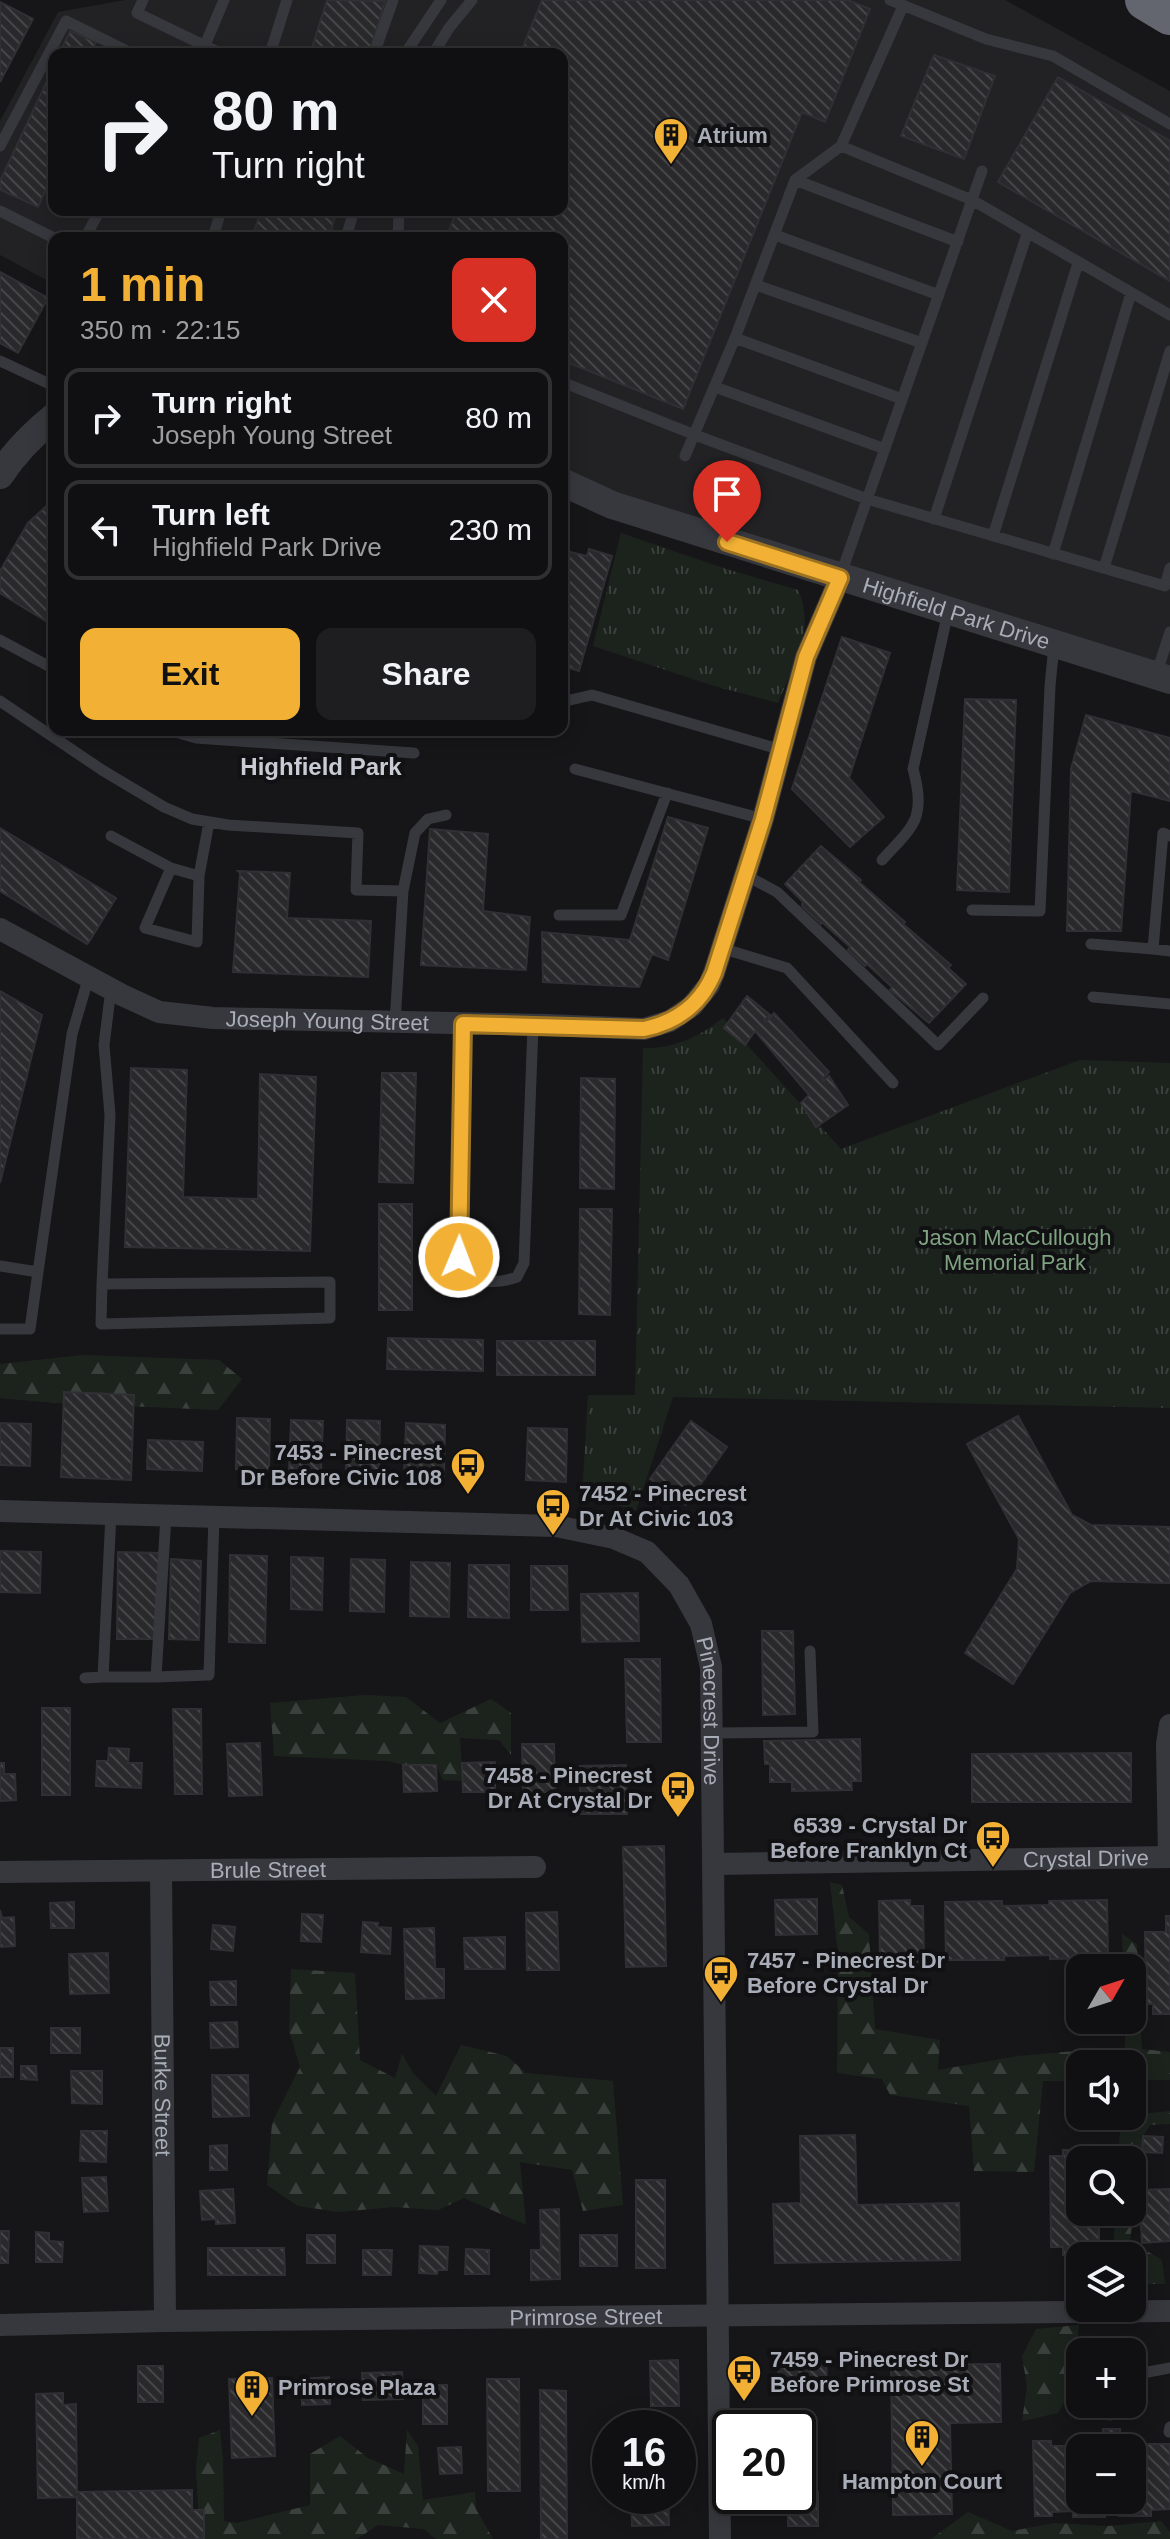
<!DOCTYPE html>
<html lang="en">
<head>
<meta charset="utf-8">
<style>
  :root { --surface:#101012; --page:#1e1e20; --text:#f1f3f6; --muted:#9c9d9f; --line:#303032; --accent:#f2b134 }
  body { margin:0; font-family:Helvetica,sans-serif; background:var(--page); color:var(--text); height:100vh; display:flex; flex-direction:column; font-size:30px; white-space:nowrap }
  * { box-sizing:border-box; margin:0 }
  p { font-size:26px; color:var(--muted) }
  .icon { flex:none; width:44px; height:44px; fill:none; stroke:currentColor; stroke-width:2; stroke-linecap:round; stroke-linejoin:round }
  .map { position:relative; flex:1; overflow:hidden }
  .side { position:absolute; left:48px; top:232px; width:520px; height:504px; display:flex; flex-direction:column; background:var(--surface); border-radius:16px; box-shadow:0 4px 20px #0003,0 0 0 2px var(--line) }
  .side>* { flex:none }
  .top-card { position:absolute; left:48px; top:48px; width:520px; height:168px; border-radius:16px; box-shadow:0 4px 20px #0003,0 0 0 2px var(--line); background:#101012; color:var(--text); overflow:hidden }
  .needle { width:52px; rotate:51deg }
  .controls { position:absolute; left:1066px; top:1954px; display:grid; gap:16px }
  .controls a { display:grid; place-items:center; width:80px; height:80px; border-radius:16px; background:var(--surface); box-shadow:0 4px 20px #0003,0 0 0 2px var(--line); font-size:40px }
  .speed { position:absolute; left:592px; top:2410px; display:flex; gap:16px; font-size:40px; font-weight:700; text-align:center }
  .speed>* { display:grid; place-content:center; width:104px; height:104px; border-radius:50%; background:var(--surface); box-shadow:0 4px 20px #0003,0 0 0 2px var(--line); line-height:1 }
  .speed small { font-size:20px; font-weight:400 }
  .speed .limit { border:4px solid #111; border-radius:12px; background:#fff; color:#111 }
  .pin { position:absolute; display:grid; place-items:center; width:68px; height:68px; color:#fff; margin:-82px -34px; border-radius:50% 50% 50% 0; rotate:-45deg; box-shadow:0 0 8px #0007 }
  .pin .icon { rotate:45deg }
  .me { position:absolute; width:88px; margin:-44px; rotate:1deg; stroke-linejoin:round; filter:drop-shadow(0 0 6px #0008) }
  .turn { display:flex; align-items:center; gap:28px; height:168px; padding:0 32px; font-size:36px }
  .turn .icon { width:104px; height:104px; stroke-width:2.5 }
  .turn b { display:block; font-size:56px; line-height:68px }
  .round { display:grid; place-items:center; flex:none; width:84px; height:84px; border-radius:16px; background:var(--page) }
  .summary { display:flex; align-items:center; justify-content:space-between; height:136px; padding:0 32px }
  h1 { font-size:48px; font-weight:600; line-height:60px; color:var(--accent) }
  .action { display:flex; gap:16px; margin-top:auto; padding:16px 32px }
  .action a { flex:1; height:92px; border-radius:16px; background:var(--accent); color:#111; font-size:32px; font-weight:600; line-height:92px; text-align:center }
  .action a+a { background:var(--page); color:var(--text) }
  ul { padding:0; list-style:none }
  li { display:flex; align-items:center; gap:24px; height:100px; margin:0 16px 12px; padding:0 16px; border:4px solid var(--line); border-radius:16px }
  li div { flex:1 }
  li b { display:block; font-size:30px }
  li em { font-style:normal }
  .map>svg:first-child { display:block }
</style>
</head>
<body>
<div class="map">
<svg width="1170" height="2539" viewBox="0 0 1170 2539">
  <defs>
    <pattern id="forest-firs" width="22" height="20" patternUnits="userSpaceOnUse" patternTransform="scale(2)"><rect width="22" height="20" fill="#1c231d"/><path d="M5 1l3.5 6h-7zM16 11l3.5 6h-7z" fill="#3a403c"/></pattern>
    <pattern id="park-tufts" width="24" height="20" patternUnits="userSpaceOnUse" patternTransform="scale(2)"><rect width="24" height="20" fill="#1c231d"/><path d="M3 7l-1-3M5 7V3M7 7l1-3M15 17l-1-3M17 17v-4M19 17l1-3" fill="none" stroke="#3a403c"/></pattern>
    <pattern id="building-back-hatch" width="6" height="6" patternUnits="userSpaceOnUse" patternTransform="scale(2)"><rect width="6" height="6" fill="#29292c"/><path d="M-1 5l2 2M0 0l6 6M5-1l2 2" fill="none" stroke="#454548"/></pattern>
  </defs>
  <rect width="100%" height="100%" fill="#161618"/>
  <path fill="#222225" fill-rule="evenodd" d="M125 0H1005L1170 91V681L562 485V238H54V284L0 255V121L58 12ZM54 54H562V210H54Z"/>
  <path fill="url(#forest-firs)" d="M83 1355 219 1360 242 1379 218 1410 55 1403 0 1398V1364Z
    M364 1695 406 1697 440 1723 491 1699 511 1713V1755L499 1740 460 1738 463 1781 443 1780 436 1765H403L388 1761 274 1756 270 1703Z
    M830 1882 842 1885 849 1917 869 1934 875 2029 940 2040 938 2070 1018 2056 1087 2050H1125V2020H1132V1968H1123L1122 1934 1137 1944 1142 2049 1170 2052V2080H1132V2064H1080V2081H1043L1034 2172 974 2171 969 2106 890 2095 882 2079 837 2073 838 1954Z
    M291 1969 355 1973 360 2060 395 2078 402 2054 413 2073 436 2096 461 2045 507 2056 526 2073 613 2081 623 2205 583 2211 572 2170 520 2162 526 2225 464 2198 438 2210 394 2207 339 2212 298 2206 267 2185 272 2123 300 2067 289 2030Z
    M1170 2111V2124L1150 2125 1143 2136 1130 2241 1162 2260 1165 2284H1132V2256H1113L1115 2212H1132V2160H1118L1121 2116Z
    M1079 2325 1072 2388 1058 2413 1022 2421 1027 2386 1022 2356 1036 2329Z
    M220 2430 223 2459 224 2521 237 2523 310 2505V2454L340 2436 368 2458 404 2474 407 2430 418 2446 423 2500 475 2492 476 2509 493 2539H436L424 2529 378 2525 357 2539H200L196 2468 199 2438Z
    M968 2512 1012 2531 1055 2523 1108 2526 1161 2521 1170 2532V2539H931Z"/>
  <path fill="url(#park-tufts)" d="M621 533 723 568 798 590C816 629 793 666 778 703L711 685 593 646Z
    M723 1018 841 1149 1080 1060 1170 1063V1408L673 1397 636 1511 605 1501 582 1498 588 1395H635L643 1048C673 1049 699 1037 723 1018Z"/>
  <path fill="url(#building-back-hatch)" stroke="#303034" stroke-width="2" fill-rule="evenodd" d="M327 0 385 1 369 54H310Z
    M542 0H848L870 9 825 122 802 112 683 409 562 360V238H446L457 210H562V54H520Z
    M0 2 33 19 0 82Z
    M70 31 96 42 93 49 104 54H59Z
    M934 55 995 76 964 159 901 136Z
    M54 66V184L49 182 38 207 1 190 0 181Z
    M1058 77 1170 141V281L998 182Z
    M261 210H337L329 238H252Z
    M0 272 48 298 18 353 0 343Z
    M54 499V626L0 593V571L28 523Z
    M589 549 612 556 579 671 562 666V550L587 556Z
    M842 637 890 653 849 778 884 817 850 847 792 789Z
    M965 699 1016 700 1009 892 957 890Z
    M1086 715 1170 738V801L1131 791 1121 931H1067L1071 769Z
    M668 817 708 828 668 960 652 954 639 987 543 982 542 932 630 940Z
    M0 828 116 898 89 942 87 944 0 891Z
    M430 829 488 834 483 911 530 917 526 970 421 965Z
    M821 846 861 880 859 882 905 922 903 924 951 965 948 968 966 984 929 1023 890 990 892 987 867 964 865 966 848 950 850 947 822 922 821 924 802 906 803 902 785 884Z
    M238 871 290 873 287 918 371 921 368 977 233 972 240 873Z
    M0 991 42 1015 0 1183Z
    M747 996 770 1015 764 1020 766 1022 774 1013 829 1072 822 1079 823 1081 829 1076 848 1105 816 1127 801 1103 809 1095 755 1031 745 1045 724 1028Z
    M131 1068 187 1070 183 1197 258 1199 260 1074 316 1077 310 1251 125 1247Z
    M382 1073H416L413 1183 379 1182Z
    M581 1078 615 1079 614 1189 580 1188Z
    M379 1204H412V1310H379Z
    M580 1209H612L610 1315 579 1314Z
    M388 1338 483 1340V1371L387 1369Z
    M497 1341H595V1375H497Z
    M64 1392 134 1395 131 1480 61 1477Z
    M1018 1416 1072 1515 1091 1525 1170 1527V1583L1091 1581 1070 1593 1013 1684 965 1653 1017 1569 1019 1539 967 1444Z
    M237 1418 270 1419 269 1470 236 1469Z
    M291 1420 323 1421 321 1471H289Z
    M347 1420 380 1421 379 1474 346 1473Z
    M691 1421 727 1447 686 1505 650 1479Z
    M0 1423 31 1424 30 1466 0 1465Z
    M406 1423 445 1425 444 1477 404 1476Z
    M528 1428 567 1429 566 1482 526 1480Z
    M148 1440 203 1442 202 1471 147 1469Z
    M0 1551 41 1552 40 1593 0 1592Z
    M118 1552 159 1553 158 1639H117Z
    M230 1555 267 1556 265 1643 229 1642Z
    M291 1557 323 1558 322 1610 291 1609Z
    M171 1559 201 1561 199 1640 169 1639Z
    M351 1559 385 1560 384 1612 350 1611Z
    M411 1562 450 1563 449 1617 410 1616Z
    M469 1565H509V1618L468 1617Z
    M531 1566H567L568 1610H531Z
    M638 1593 639 1641 582 1642 581 1594Z
    M762 1631H793L795 1714 763 1715Z
    M625 1659H660L661 1742H627Z
    M42 1708H70V1795H42Z
    M173 1709H201L202 1794H175Z
    M860 1739 861 1781H851L852 1790 792 1791V1782H770V1764H765L764 1741Z
    M260 1743 262 1795 229 1796 227 1744Z
    M522 1744H554L555 1792H523Z
    M109 1748 129 1749 128 1763H142L141 1788 96 1786 97 1761H108Z
    M1131 1753V1802H972V1754Z
    M495 1762V1792H463L462 1763Z
    M0 1763H4V1774H15L16 1800 0 1801Z
    M403 1765H436L437 1791 404 1792Z
    M626 1765 627 1814H580V1766Z
    M664 1846 666 1966 626 1967 623 1847Z
    M817 1899V1934L776 1935 775 1900Z
    M910 1900V1906H923L924 1965H890V1959H880L879 1901Z
    M1107 1900 1108 1958 1050 1959V1955L1004 1956V1960H946L945 1902 1002 1901V1906L1049 1905V1901Z
    M74 1902V1928H51L50 1903Z
    M0 1910 2 1918 14 1917 15 1946 0 1947Z
    M557 1912 559 1970H527L526 1913Z
    M302 1914 323 1915 321 1942 301 1941Z
    M1166 1916H1170V2014H1153V2004H1146L1145 1932H1166Z
    M363 1922 378 1923 377 1927 391 1928 390 1954 361 1952Z
    M213 1925 235 1927 233 1951 211 1949Z
    M434 1928 435 1969H444V1998L406 1999 404 1929Z
    M505 1937V1969H465L464 1938Z
    M108 1953 109 1993 70 1994 69 1954Z
    M236 1981V2005H211L210 1982Z
    M237 2022 238 2047 211 2048 210 2023Z
    M51 2028H80V2053H51Z
    M0 2048H13V2077H0Z
    M21 2066H36L37 2080 21 2079Z
    M71 2071H102V2104L72 2103Z
    M212 2075H248L249 2116 213 2117Z
    M81 2131H107L106 2162 80 2161Z
    M855 2135 857 2205 959 2203 960 2260 775 2263 773 2204 801 2203 800 2136Z
    M1143 2136 1163 2137 1162 2153 1142 2152Z
    M227 2145V2170H210V2146Z
    M1063 2150H1098V2160H1080V2212H1099V2255H1063V2247H1051L1050 2156H1063Z
    M106 2177 108 2211 84 2212 82 2178Z
    M636 2180H665V2268H636Z
    M233 2189 235 2223 216 2224V2219L202 2220 200 2191Z
    M1170 2189V2241L1142 2243 1139 2190Z
    M559 2209 560 2279 531 2280V2250H541L540 2210Z
    M0 2231H9L8 2263H0Z
    M36 2232 49 2233V2241L63 2242 62 2262H36Z
    M307 2235H335V2263H307Z
    M580 2235H617V2266H580Z
    M420 2246 448 2247 447 2270H438L437 2274 419 2273Z
    M208 2248H284L285 2275H208Z
    M466 2249 489 2250V2274H465Z
    M363 2250H392L391 2275H363Z
    M678 2360 679 2406H651L650 2361Z
    M826 2360 827 2386 779 2387 778 2362Z
    M1000 2364 1001 2422 950 2423 952 2514 893 2515 891 2365Z
    M138 2366H163V2402H138Z
    M402 2372 403 2399 363 2400 362 2373Z
    M329 2377 330 2404 302 2405 301 2379Z
    M272 2378 275 2456 232 2458 229 2379Z
    M487 2379H519L520 2491H488Z
    M423 2385H447V2424H423Z
    M540 2390 566 2391 567 2539H541Z
    M63 2393V2405L76 2404 77 2492 192 2490V2510H204V2539H77V2497L38 2498 36 2394Z
    M806 2425 808 2451 798 2452V2428L780 2426Z
    M1103 2429H1120V2435H1126V2439H1140V2444H1170V2509L1151 2510V2516H1119V2510H1105V2517H1073V2511L1052 2512V2516H1035L1033 2441H1051V2446H1082V2440L1096 2439V2436H1103ZM1080 2448H1132V2500H1080Z
    M461 2447 462 2473 440 2474 438 2448Z
    M798 2492H818V2526H788V2496H798Z
    M631 2496H668L669 2525 632 2526Z"/>
  <g fill="none" stroke-linecap="round" stroke-linejoin="round">
    <path stroke="#37383d" stroke-width="11" d="M143 0 137 13 222 54
      M890 0 986 39 1053 56 1170 124
      M205 45 224 0
      M270 54 287 0
      M374 54 393 0
      M405 54 441 0
      M433 54 449 28 472 0
      M0 146 66 21 133 54
      M841 146 972 200 1170 315
      M795 180 958 242
      M0 211 54 238
      M775 235 939 295
      M85 238 100 210
      M213 238 221 210
      M346 238 354 210
      M398 238 399 210
      M756 285 922 343
      M735 338 902 399
      M0 361 54 386
      M562 382 695 435 867 499 1165 586 1170 568
      M715 387 885 449
      M685 456 735 338 795 180 841 146 903 6
      M934 519 1027 234
      M993 536 1078 263
      M1053 554 1131 293
      M1104 568 1170 351
      M841 574 982 171
      M0 640 54 669
      M1156 675 1170 632
      M562 698 570 700 592 695 782 750
      M0 701 102 770 164 807 192 819 228 825 358 833 356 890 403 891
      M169 730 196 738 200 730
      M196 738 414 753
      M575 769 763 819
      M111 836 171 868 145 928 197 942 199 876 209 822
      M1170 836 1163 833 1153 949 1170 951
      M882 860C913 826 927 819 913 769L948 612
      M171 868 199 876
      M745 875 777 892 938 1045 983 998
      M972 910 1040 911 1050 686 1054 645
      M559 915H621L667 793
      M1091 944 1153 949
      M721 948 787 968 893 1083
      M1093 997 1170 1004
      M395 1023 403 891 415 833 428 819 446 815
      M463 1024 459 1257C462 1284 495 1285 517 1277L524 1263 533 1026
      M0 1266 38 1272 72 1034 89 976
      M102 1284 101 1324 330 1318V1282L102 1284 110 1115 104 1045 111 989
      M0 1329H30L38 1272
      M166 1516 156 1677 209 1675 214 1516
      M103 1677H156
      M85 1678 103 1677 111 1514
      M712 1733 813 1732 810 1651
      M1132 2375 1170 2368
      M1110 2415V2404
      M1169 2432 1170 2427"/>
    <g stroke="#37383d" stroke-width="22">
      <path id="s1" d="M0 929 122 995 159 1012 213 1018 547 1025 644 1029 670 1021 692 1006 709 985 714 973 763 819 806 657 840 578"/>
      <path id="s2" d="M0 1511 556 1526 614 1538 647 1552 679 1585 701 1624 711 1667 720 2539"/>
      <path d="M1169 1857 1167 1744 1170 1725"/>
      <path id="s3" d="M714 1864 1170 1857"/>
      <path id="s4" d="M161 1871 165 2321"/>
      <path id="s5" d="M0 1872 535 1867"/>
      <path id="s6" d="M0 2325 165 2321 1170 2311"/>
    </g>
    <g stroke="#37383d" stroke-width="28">
      <path d="M0 475C15 452 33 434 54 417"/>
      <path id="s7" d="M562 482 612 505 1170 680"/>
    </g>
    <path stroke="#63666e" stroke-width="40" d="M1145 0 1170 15"/>
  </g>
  <g fill="none" stroke-linecap="round" stroke-linejoin="round">
    <g stroke="#9d7322" stroke-width="20">
      <path id="route" d="M459 1257 463 1024 644 1029C678 1022 701 1004 714 973L763 819 806 657 840 578 727 542"/>
    </g>
    <use href="#route" stroke="#f2b134" stroke-width="14"/>
  </g>
  <defs>
    <g id="building-pin" transform="scale(1.8)"><path d="M0 17L-7.5 6A9.5 9.5 0 1 1 7.5 6Z" fill="#f2b134" stroke="#111113"/><path d="M-4-6H4V6H1V3H-1V6H-4ZM-2.5-4.3h1.7v1.8h-1.7ZM.8-4.3h1.7v1.8H.8ZM-2.5-1h1.7V.8h-1.7ZM.8-1h1.7V.8H.8Z" fill="#111"/></g>
    <g id="bus-pin" transform="scale(1.8)"><path d="M0 17L-7.5 6A9.5 9.5 0 1 1 7.5 6Z" fill="#f2b134" stroke="#111113"/><path d="M-5-6H5V4H4V6H2V4H-2V6H-4V4H-5ZM-3.5-4V0h7V-4ZM-3.5 1.2v1.5H-2V1.2ZM2 1.2v1.5H3.5V1.2Z" fill="#111"/></g>
  </defs>
  <g fill-rule="evenodd">
    <use href="#building-pin" x="671" y="135"/>
    <use href="#bus-pin" x="468" y="1465"/>
    <use href="#bus-pin" x="553" y="1506"/>
    <use href="#bus-pin" x="678" y="1788"/>
    <use href="#bus-pin" x="993" y="1838"/>
    <use href="#bus-pin" x="721" y="1973"/>
    <use href="#bus-pin" x="744" y="2372"/>
    <use href="#building-pin" x="252" y="2387"/>
    <use href="#building-pin" x="922" y="2437"/>
  </g>
  <g text-anchor="middle" stroke-width="8" stroke-linejoin="round" paint-order="stroke">
    <g font-size="22" font-weight="bold" fill="#a8adb8" stroke="#111113" text-anchor="start">
      <text x="697" y="143">Atrium</text>
      <text x="442" y="1460" text-anchor="end">7453 - Pinecrest<tspan x="442" dy="25">Dr Before Civic 108</tspan></text>
      <text x="579" y="1501">7452 - Pinecrest<tspan x="579" dy="25">Dr At Civic 103</tspan></text>
      <text x="652" y="1783" text-anchor="end">7458 - Pinecrest<tspan x="652" dy="25">Dr At Crystal Dr</tspan></text>
      <text x="967" y="1833" text-anchor="end">6539 - Crystal Dr<tspan x="967" dy="25">Before Franklyn Ct</tspan></text>
      <text x="747" y="1968">7457 - Pinecrest Dr<tspan x="747" dy="25">Before Crystal Dr</tspan></text>
      <text x="770" y="2367">7459 - Pinecrest Dr<tspan x="770" dy="25">Before Primrose St</tspan></text>
      <text x="278" y="2395">Primrose Plaza</text>
      <text x="922" y="2489" text-anchor="middle">Hampton Court</text>
    </g>
    <g font-size="22" fill="#a8adb8" stroke="#111113">
      <text dy="8" stroke="none"><textPath href="#s7" startOffset="416">Highfield Park Drive</textPath></text>
      <text dy="8" stroke="none"><textPath href="#s1" startOffset="348">Joseph Young Street</textPath></text>
      <text dy="8" stroke="none"><textPath href="#s2" startOffset="830">Pinecrest Drive</textPath></text>
      <text dy="8" stroke="none"><textPath href="#s3" startOffset="372">Crystal Drive</textPath></text>
      <text dy="8" stroke="none"><textPath href="#s5" startOffset="268">Brule Street</textPath></text>
      <text dy="8" stroke="none"><textPath href="#s4" startOffset="224">Burke Street</textPath></text>
      <text dy="8" stroke="none"><textPath href="#s6" startOffset="586">Primrose Street</textPath></text>
    </g>
    <g font-size="22" fill="#7fa381" stroke="#111113">
      <text x="1015" y="1245">Jason MacCullough<tspan x="1015" dy="25">Memorial Park</tspan></text>
    </g>
    <g font-size="24" font-weight="bold" fill="#c9ccd4" stroke="#111113">
      <text x="321" y="775">Highfield Park</text>
    </g>
  </g>
</svg>
<div class="controls">
<a><svg class="needle" viewBox="-14 -14 28 28"><path d="M0-13l5 13h-10z" fill="#e53935"/><path d="M0 13l5-13h-10z" fill="#9c9d9f"/></svg></a>
<a><svg class="icon" aria-label="sound" viewBox="0 0 24 24"><path d="M4 9h4l5-4v14l-5-4H4zM17 9q2 3 0 6"/></svg></a>
<a><svg class="icon" aria-label="search" viewBox="0 0 24 24"><circle cx="10" cy="10" r="6"/><path d="M15 15l6 6"/></svg></a>
<a><svg class="icon" aria-label="layers" viewBox="0 0 24 24"><path d="M12 4l9 5-9 5-9-5zM3 14l9 5 9-5"/></svg></a>
<a>+</a>
<a>−</a>
</div>
<div class="speed"><div>16<small>km/h</small></div><div class="limit">20</div></div>
<div class="pin" style="left:727px;top:542px;background:#d93025"><svg class="icon" aria-label="arrive" viewBox="0 0 24 24"><path d="M6 21V4h12l-3 4 3 4H6"/></svg></div>
<svg class="me" style="left:459px;top:1257px" viewBox="-20 -20 40 40"><circle r="17" fill="#f2b134" stroke="#fff" stroke-width="3"/><path d="M0-11L8 9 0 5-8 9z" fill="#fff"/></svg>
<div class="top-card">
<div class="turn"><svg class="icon" aria-label="right" viewBox="0 0 24 24"><path d="M7 20v-9h11M14 6l5 5-5 5"/></svg><div><b>80 m</b>Turn right</div></div>
</div>
<section class="side">
<div class="summary"><div><h1>1 min</h1><p>350 m · 22:15</p></div><a class="round" style="background:#d93025;color:#fff"><svg class="icon" aria-label="close" viewBox="0 0 24 24"><path d="M6 6l12 12M18 6L6 18"/></svg></a></div>
<ul>
<li><svg class="icon" aria-label="right" viewBox="0 0 24 24"><path d="M7 20v-9h11M14 6l5 5-5 5"/></svg><div><b>Turn right</b><p>Joseph Young Street</p></div><em>80 m</em></li>
<li><svg class="icon" aria-label="left" viewBox="0 0 24 24"><path d="M17 20v-9H6M10 6l-5 5 5 5"/></svg><div><b>Turn left</b><p>Highfield Park Drive</p></div><em>230 m</em></li>
</ul>
<div class="action"><a>Exit</a><a>Share</a></div>
</section>
</div>
</body>
</html>
